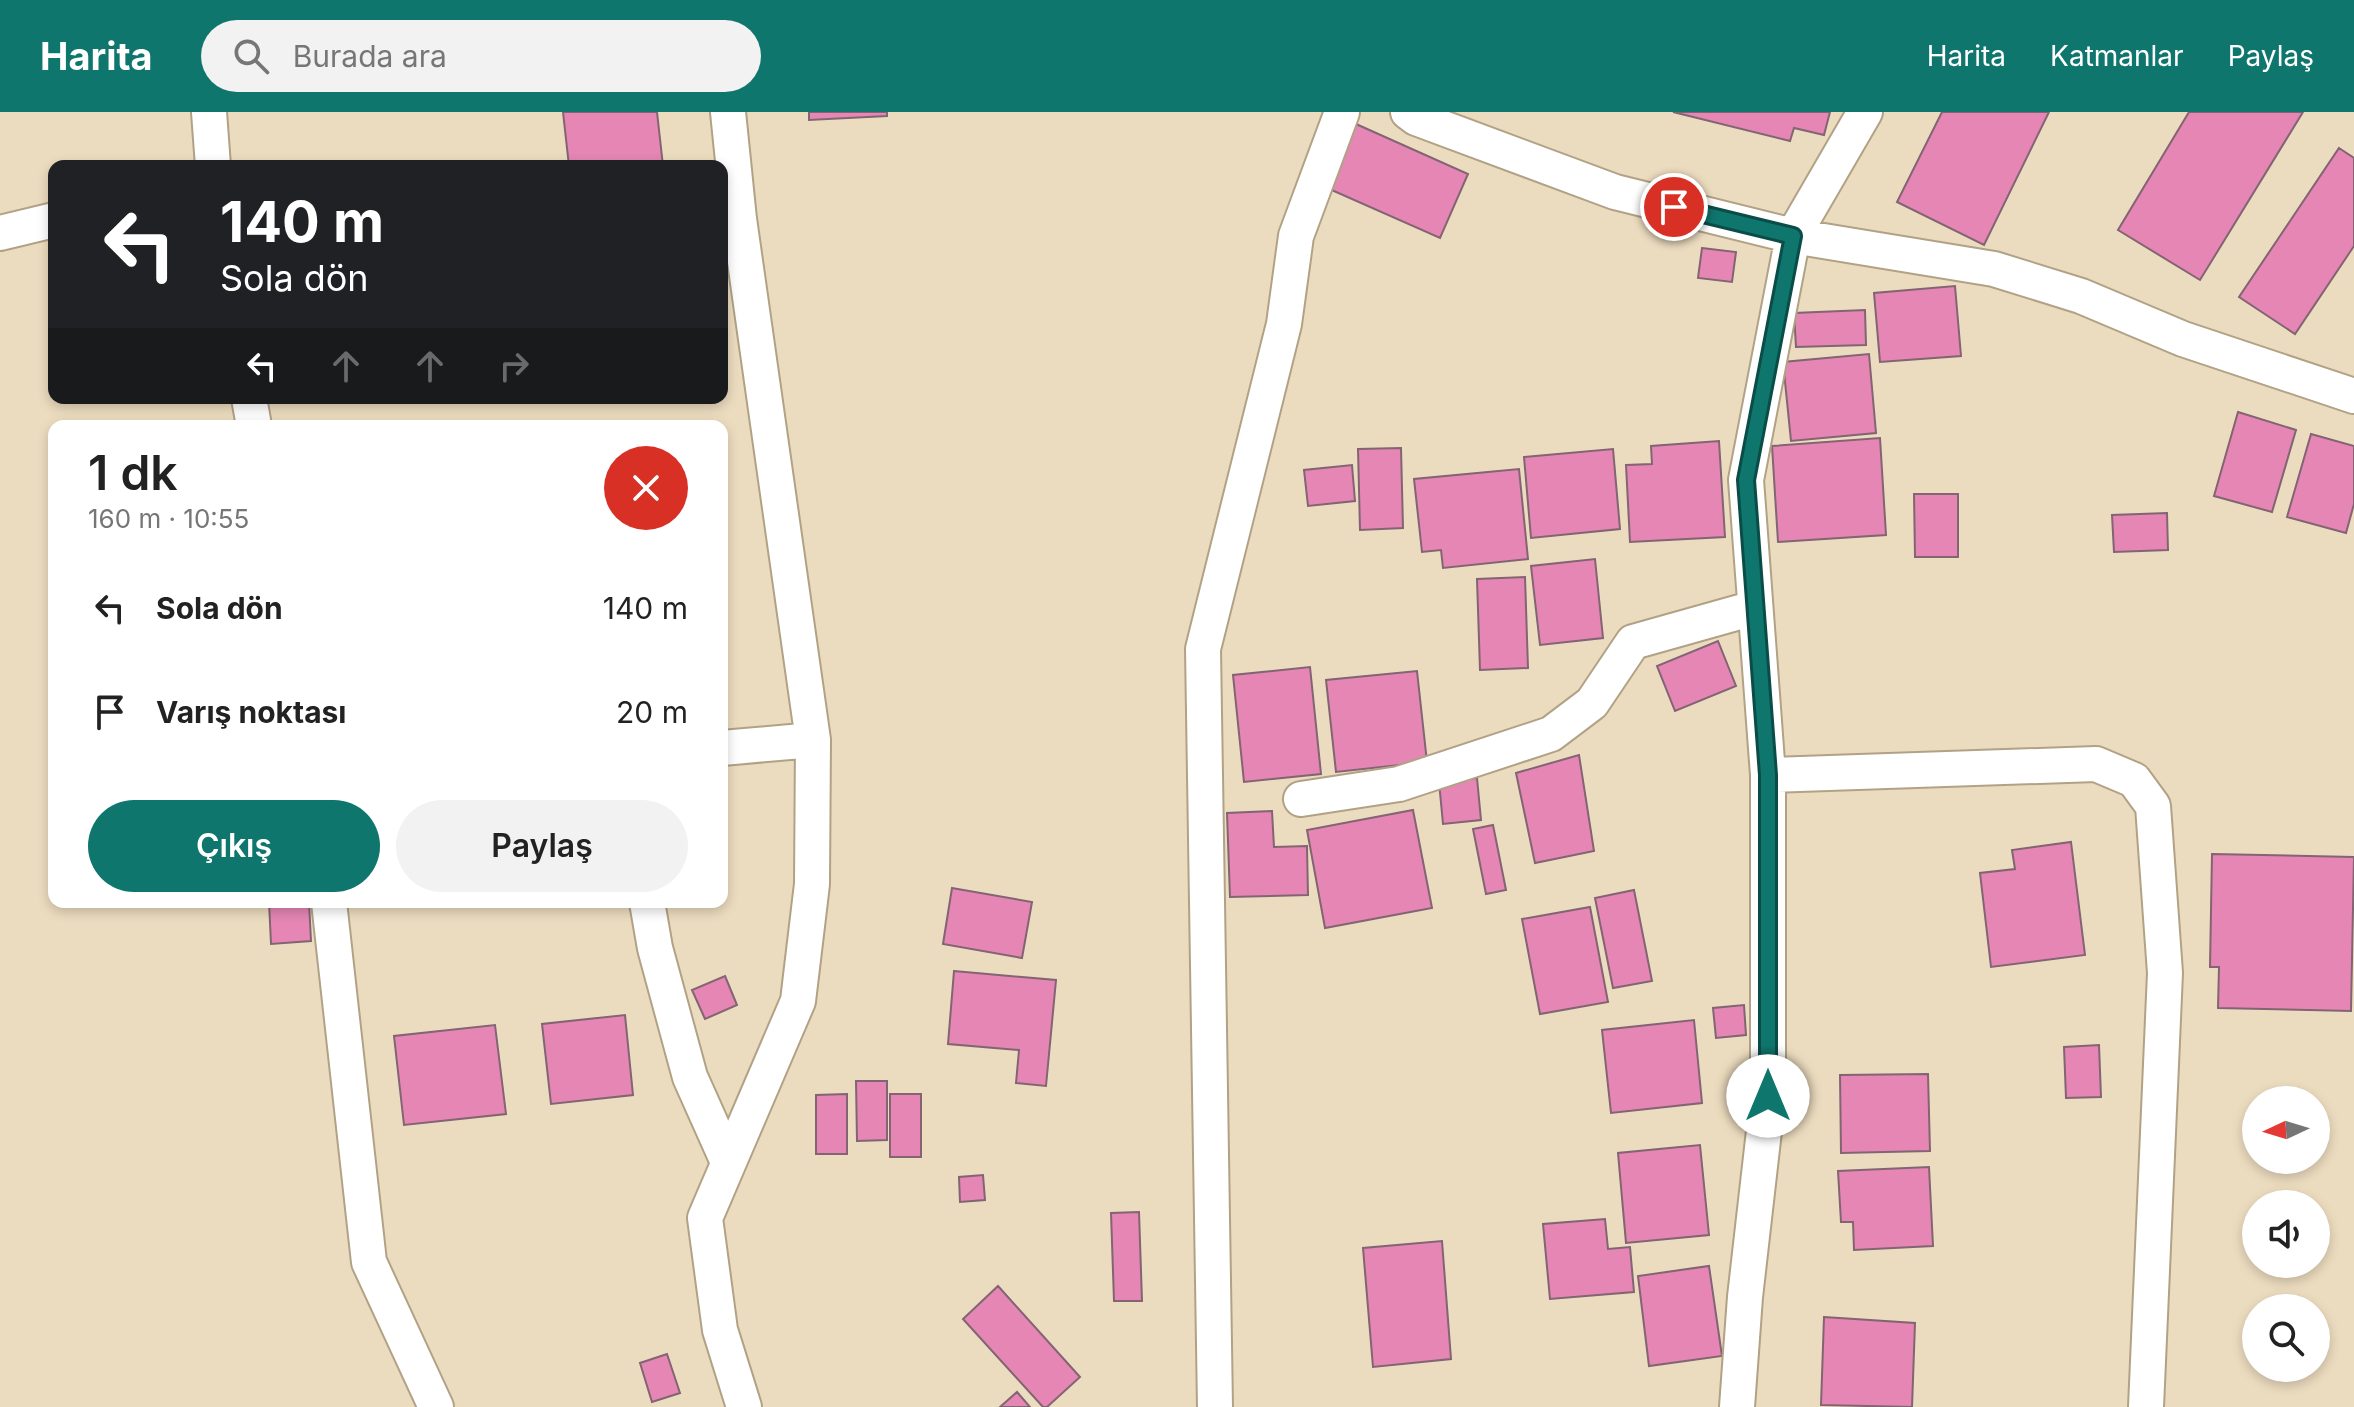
<!DOCTYPE html>
<html lang="tr">
<head>
<meta charset="utf-8">
<style>
  :root { --surface:#fff; --page:#f2f2f2; --text:#222; --muted:#767676; --accent:#0f766e }
  body { margin:0; font-family:Inter,sans-serif; background:var(--page); color:var(--text); height:100vh; display:flex; flex-direction:column; font-size:30px; white-space:nowrap }
  * { box-sizing:border-box; margin:0 }
  p { font-size:26px; color:var(--muted) }
  .icon { flex:none; width:44px; height:44px; fill:none; stroke:currentColor; stroke-width:2; stroke-linecap:round; stroke-linejoin:round }
  .map { position:relative; flex:1; overflow:hidden }
  .side { position:absolute; left:48px; top:308px; width:680px; height:488px; display:flex; flex-direction:column; background:var(--surface); border-radius:16px; box-shadow:0 4px 12px #0003 }
  .side>* { flex:none }
  .guide { position:absolute; left:48px; top:48px; width:680px; height:244px; border-radius:16px; box-shadow:0 4px 12px #0003; background:#202124; color:#fff; overflow:hidden }
  .needle { width:52px; rotate:266deg }
  .fabs { position:absolute; left:2242px; top:974px; display:grid; gap:16px }
  .fabs a { display:grid; place-items:center; width:88px; height:88px; border-radius:50%; background:var(--surface); box-shadow:0 4px 12px #0003; font-size:40px }
  .pin { position:absolute; display:grid; place-items:center; width:68px; height:68px; color:#fff; margin:-34px; border:4px solid #fff; border-radius:50%; box-shadow:0 2px 8px #0007 }
  .me { position:absolute; width:88px; margin:-44px; rotate:0deg; stroke-linejoin:round; filter:drop-shadow(0 0 6px #0008) }
  .turn { display:flex; align-items:center; gap:28px; height:168px; padding:0 40px; font-size:36px }
  .turn .icon { width:104px; height:104px; stroke-width:2.5 }
  .turn b { display:block; font-size:56px; line-height:68px }
  .lanes { display:flex; align-items:center; height:76px; padding:0 40px; background:#0003; justify-content:center; gap:40px; direction:ltr }
  .lanes .off { opacity:.35 }
  .round { display:grid; place-items:center; flex:none; width:84px; height:84px; border-radius:42px; background:var(--page) }
  .head { display:flex; align-items:center; justify-content:space-between; height:136px; padding:0 40px }
  h1 { font-size:48px; font-weight:600; line-height:60px }
  .action { display:flex; gap:16px; margin-top:auto; padding:16px 40px }
  .action a { flex:1; height:92px; border-radius:48px; background:var(--accent); color:#fff; font-size:32px; font-weight:600; line-height:92px; text-align:center }
  .action a+a { background:var(--page); color:var(--text) }
  ul { padding:0; list-style:none }
  li { display:flex; align-items:center; gap:24px; height:104px; padding:0 40px }
  li div { flex:1 }
  li b { display:block; font-size:30px }
  li em { font-style:normal }
  header { display:flex; align-items:center; gap:48px; box-sizing:border-box; height:112px; padding:0 40px; background:var(--accent); color:#fff }
  header strong { font-size:38px }
  nav { display:flex; gap:44px; margin-inline-start:auto; font-size:28px }
  .search { width:560px; height:72px; background:var(--page); display:flex; align-items:center; gap:20px; box-sizing:border-box; padding:0 28px; border-radius:44px; color:var(--muted); font-size:30px }
  .map>svg:first-child { display:block }
</style>
</head>
<body>
<header>
<strong>Harita</strong>
<div class="search"><svg class="icon" aria-label="search" viewBox="0 0 24 24"><circle cx="10" cy="10" r="6"/><path d="M15 15l6 6"/></svg>Burada ara</div>
<nav><a>Harita</a><a>Katmanlar</a><a>Paylaş</a></nav>
</header>
<div class="map">
<svg width="2354" height="1295" viewBox="0 0 2354 1295">
  <rect width="100%" height="100%" fill="#ecdcbf"/>
  <path fill="#e586b4" stroke="#826472" stroke-width="2" d="M563 0H657L663 54H569Z
    M809 0H887V4L809 8Z
    M1673 0H1830L1824 23 1794 16 1790 29Z
    M1942 0H2049L1984 133 1897 90Z
    M2189 0H2303L2200 168 2118 118Z
    M1356 12 1468 62 1440 126 1327 76Z
    M2339 36 2354 46V134L2295 222 2239 185Z
    M1702 136 1736 140 1732 170 1698 166Z
    M1955 174 1961 244 1880 250 1874 181Z
    M1865 198 1866 233 1796 235 1794 201Z
    M1869 242 1876 321 1791 329 1783 250Z
    M2238 300 2296 318 2272 400 2214 384Z
    M2311 322 2354 334V392L2346 421 2287 405Z
    M1880 326 1886 423 1778 430 1772 334Z
    M1719 329 1725 425 1630 430 1626 353 1652 352 1651 334Z
    M1401 336 1403 416 1360 418 1358 337Z
    M1613 337 1620 417 1531 426 1524 345Z
    M1352 353 1355 389 1308 394 1304 358Z
    M1519 357 1528 447 1443 456 1441 438 1422 440 1414 367Z
    M1914 382H1958V445H1915Z
    M2167 401 2168 438 2114 440 2112 403Z
    M1595 447 1603 526 1540 533 1531 454Z
    M1525 465 1528 556 1480 558 1477 467Z
    M1718 529 1736 574 1675 599 1657 554Z
    M1310 555 1321 662 1244 670 1233 563Z
    M1417 559 1427 650 1336 660 1326 568Z
    M1579 643 1594 739 1535 751 1516 661Z
    M1477 666 1481 708 1443 712 1439 670Z
    M1413 698 1432 796 1325 816 1307 718Z
    M1272 699 1274 735 1307 734 1308 783 1230 785 1227 701Z
    M1493 713 1506 778 1486 782 1473 717Z
    M2071 730 2085 843 1991 855 1980 761 2015 757 2012 738Z
    M2212 742 2354 745 2351 899 2218 896 2219 855H2210Z
    M952 776 1032 790 1022 846 943 832Z
    M1634 778 1652 869 1613 876 1595 786Z
    M269 790H309L311 829 271 832Z
    M1590 795 1608 890 1540 902 1522 807Z
    M954 859 1056 868 1046 974 1016 971 1019 938 948 932Z
    M725 864 737 893 705 907 692 878Z
    M1744 893 1746 923 1716 926 1713 896Z
    M625 903 633 983 551 992 542 912Z
    M1694 908 1702 991 1611 1001 1602 918Z
    M495 913 506 1002 404 1013 394 924Z
    M2099 933 2101 985 2066 986 2064 935Z
    M1928 962 1930 1039 1841 1041 1840 963Z
    M856 969H887V1028L857 1029Z
    M847 982V1042H816V983Z
    M890 982H921V1045H890Z
    M1700 1033 1709 1123 1626 1131 1618 1041Z
    M1929 1055 1933 1134 1854 1138 1853 1110H1841L1838 1059Z
    M983 1063 985 1088 960 1090 959 1065Z
    M1139 1100 1142 1189H1114L1111 1101Z
    M1605 1107 1608 1137 1630 1135 1634 1180 1550 1187 1543 1112Z
    M1442 1129 1451 1247 1373 1255 1363 1136Z
    M1709 1154 1722 1244 1649 1254 1638 1164Z
    M998 1174 1080 1265 1047 1295H1043L963 1207Z
    M1824 1205 1915 1211 1912 1295 1821 1293Z
    M667 1242 680 1281 652 1290 640 1251Z
    M1017 1280 1030 1295H1000Z"/>
  <g fill="none" stroke-linecap="round" stroke-linejoin="round">
    <g stroke="#b1a286" stroke-width="38">
      <path id="minor" d="M209 0 213 54
        M728 0 739 107 813 628 812 772 798 889 705 1106 720 1218 744 1295
        M1408 0 1416 6 1615 80 1793 124 1994 157 2081 184 2183 227 2354 284
        M0 121 54 108
        M249 286 254 314
        M722 636 813 628
        M1768 663 2096 652 2134 668 2153 694 2165 861 2146 1295
        M1301 687 1399 672 1551 622 1592 591 1633 530 1754 496
        M329 790 369 1150 436 1295
        M647 790 655 836 690 965 728 1050
        M1215 1295 1203 537 1284 212 1296 124 1342 0
        M1737 1295 1745 1185 1768 984V663L1746 368 1793 124 1865 0"/>
    </g>
    <use href="#minor" stroke="#fff" stroke-width="34"/>
  </g>
  <g fill="none" stroke-linecap="round" stroke-linejoin="round">
    <g stroke="#0a4d48" stroke-width="20">
      <path id="route" d="M1674 95 1793 124 1746 368 1768 663V984"/>
    </g>
    <use href="#route" stroke="#0f766e" stroke-width="14"/>
  </g>
</svg>
<div class="fabs">
<a><svg class="needle" viewBox="-14 -14 28 28"><path d="M0-13l5 13h-10z" fill="#e53935"/><path d="M0 13l5-13h-10z" fill="#767676"/></svg></a>
<a><svg class="icon" aria-label="sound" viewBox="0 0 24 24"><path d="M4 9h4l5-4v14l-5-4H4zM17 9q2 3 0 6"/></svg></a>
<a><svg class="icon" aria-label="search" viewBox="0 0 24 24"><circle cx="10" cy="10" r="6"/><path d="M15 15l6 6"/></svg></a>
</div>
<div class="pin" style="left:1674px;top:95px;background:#d93025"><svg class="icon" aria-label="arrive" viewBox="0 0 24 24"><path d="M6 21V4h12l-3 4 3 4H6"/></svg></div>
<svg class="me" style="left:1768px;top:984px" viewBox="-20 -20 40 40"><circle r="19" fill="#fff"/><path d="M0-13L10 11 0 6-10 11z" fill="#0f766e"/></svg>
<div class="guide">
<div class="turn"><svg class="icon" aria-label="left" viewBox="0 0 24 24"><path d="M17 20v-9H6M10 6l-5 5 5 5"/></svg><div><b>140 m</b>Sola dön</div></div>
<div class="lanes"><svg class="icon" aria-label="left" viewBox="0 0 24 24"><path d="M17 20v-9H6M10 6l-5 5 5 5"/></svg><svg class="icon off" aria-label="ahead" viewBox="0 0 24 24"><path d="M12 20V5M6 11l6-6 6 6"/></svg><svg class="icon off" aria-label="ahead" viewBox="0 0 24 24"><path d="M12 20V5M6 11l6-6 6 6"/></svg><svg class="icon off" aria-label="right" viewBox="0 0 24 24"><path d="M7 20v-9h11M14 6l5 5-5 5"/></svg></div>
</div>
<section class="side">
<div class="head"><div><h1>1 dk</h1><p>160 m · 10:55</p></div><a class="round" style="background:#d93025;color:#fff"><svg class="icon" aria-label="close" viewBox="0 0 24 24"><path d="M6 6l12 12M18 6L6 18"/></svg></a></div>
<ul>
<li><svg class="icon" aria-label="left" viewBox="0 0 24 24"><path d="M17 20v-9H6M10 6l-5 5 5 5"/></svg><div><b>Sola dön</b></div><em>140 m</em></li>
<li><svg class="icon" aria-label="arrive" viewBox="0 0 24 24"><path d="M6 21V4h12l-3 4 3 4H6"/></svg><div><b>Varış noktası</b></div><em>20 m</em></li>
</ul>
<div class="action"><a>Çıkış</a><a>Paylaş</a></div>
</section>
</div>
</body>
</html>
